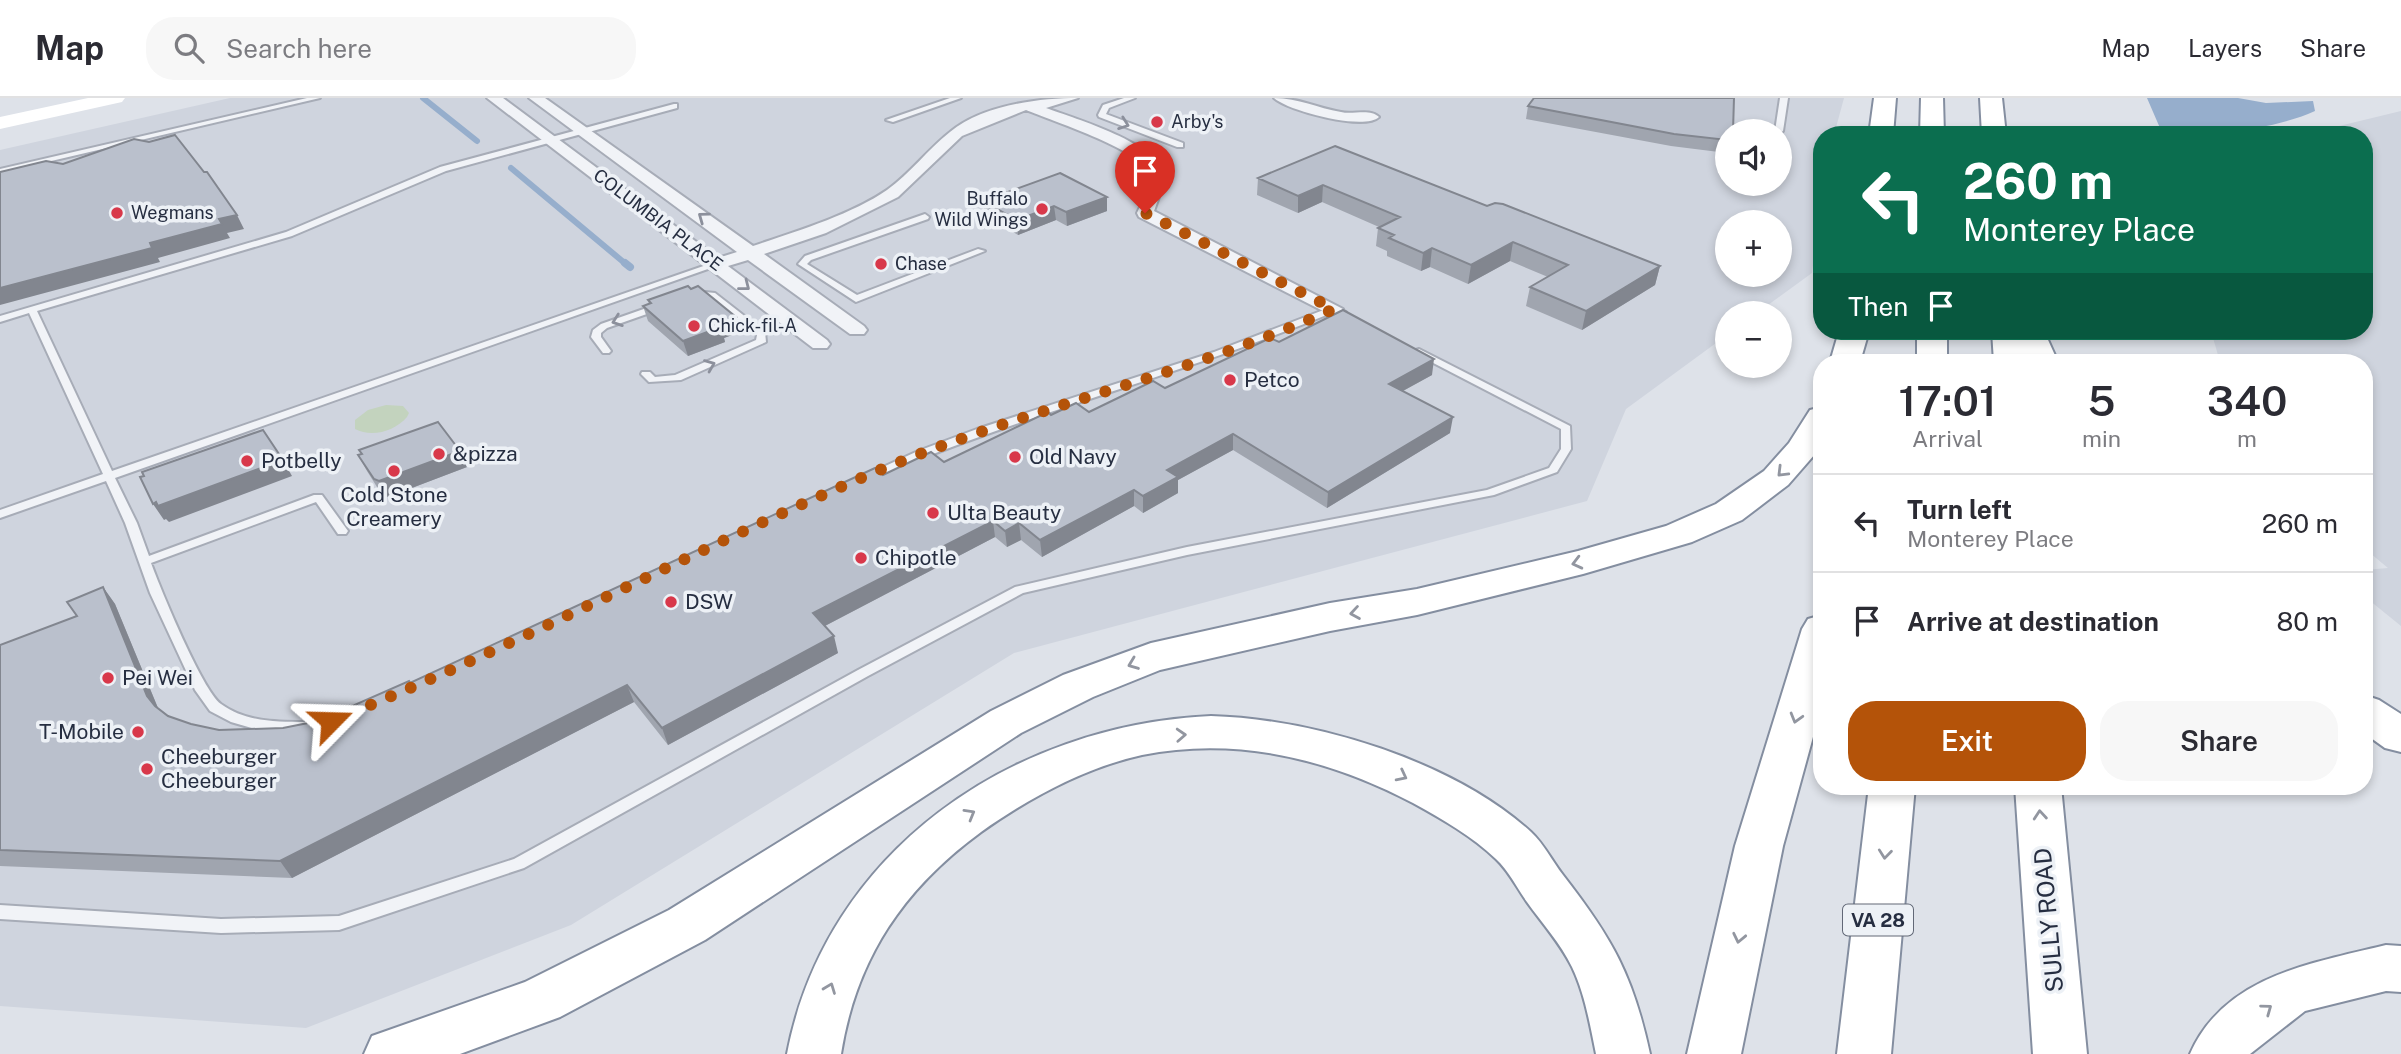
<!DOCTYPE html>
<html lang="en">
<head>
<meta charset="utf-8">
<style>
  :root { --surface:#fff; --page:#f7f7f7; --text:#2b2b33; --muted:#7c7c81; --line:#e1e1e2; --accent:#b45309 }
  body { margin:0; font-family:"Public Sans",sans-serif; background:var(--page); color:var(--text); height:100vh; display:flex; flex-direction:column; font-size:26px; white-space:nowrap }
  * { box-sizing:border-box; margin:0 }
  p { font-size:23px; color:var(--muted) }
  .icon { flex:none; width:38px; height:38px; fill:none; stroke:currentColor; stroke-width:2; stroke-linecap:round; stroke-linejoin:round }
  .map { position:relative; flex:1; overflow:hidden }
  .panel { position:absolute; left:1813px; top:256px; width:560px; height:441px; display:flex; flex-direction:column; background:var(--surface); border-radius:28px; box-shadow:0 4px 10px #0003 }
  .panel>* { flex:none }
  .hud { position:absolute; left:1813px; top:28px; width:560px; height:214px; border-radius:28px; box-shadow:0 4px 10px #0003; background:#0b6e4f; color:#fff; overflow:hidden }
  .controls { position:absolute; left:1715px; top:21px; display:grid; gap:14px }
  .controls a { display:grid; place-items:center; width:77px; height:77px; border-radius:50%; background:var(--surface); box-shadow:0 4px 10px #0003; font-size:35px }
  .pin { position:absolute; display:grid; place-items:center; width:60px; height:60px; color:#fff; margin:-72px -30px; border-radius:50% 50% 50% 0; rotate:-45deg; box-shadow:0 0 7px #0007 }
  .pin .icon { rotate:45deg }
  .me { position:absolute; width:77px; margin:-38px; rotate:68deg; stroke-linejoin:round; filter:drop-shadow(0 0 5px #0008) }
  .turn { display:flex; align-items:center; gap:24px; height:147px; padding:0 35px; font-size:32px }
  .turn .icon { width:91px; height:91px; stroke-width:2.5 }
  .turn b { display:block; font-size:49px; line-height:60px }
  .then { display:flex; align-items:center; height:66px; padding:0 35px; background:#0003; gap:14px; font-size:26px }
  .eta { display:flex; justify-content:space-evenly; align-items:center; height:119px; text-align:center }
  .eta b { font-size:42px; font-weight:600; line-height:49px }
  .button { display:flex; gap:14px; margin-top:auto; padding:14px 35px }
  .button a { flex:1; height:80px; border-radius:28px; background:var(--accent); color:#fff; font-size:28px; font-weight:600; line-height:80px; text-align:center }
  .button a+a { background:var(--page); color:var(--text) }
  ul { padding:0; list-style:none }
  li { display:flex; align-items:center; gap:21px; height:98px; padding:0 35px; border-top:2px solid var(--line) }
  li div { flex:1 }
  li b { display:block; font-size:26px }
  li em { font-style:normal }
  header { display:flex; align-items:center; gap:42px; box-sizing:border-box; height:98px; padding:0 35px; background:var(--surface); border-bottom:2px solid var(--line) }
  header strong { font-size:33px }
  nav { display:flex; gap:38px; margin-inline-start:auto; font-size:24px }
  .search { width:490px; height:63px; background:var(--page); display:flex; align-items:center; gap:18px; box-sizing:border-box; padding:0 24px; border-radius:28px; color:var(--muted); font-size:26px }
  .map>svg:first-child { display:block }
</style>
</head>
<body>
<header>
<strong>Map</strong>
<div class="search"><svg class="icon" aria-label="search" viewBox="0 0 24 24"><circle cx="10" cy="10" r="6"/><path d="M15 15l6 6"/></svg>Search here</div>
<nav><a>Map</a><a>Layers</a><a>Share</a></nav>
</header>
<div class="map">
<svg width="2401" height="956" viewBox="0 0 2401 956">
  <rect width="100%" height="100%" fill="#dee2e9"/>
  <path fill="#cfd4de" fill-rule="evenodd" d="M230 0H1844L1834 37H1822V97L1812 175 1757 215H1727V237L1626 311 1587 403 1014 555 571 827 306 930 0 908V52ZM1727 33H1780V86H1727ZM1727 124H1780V177H1727Z
    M2401 13V528L2364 498V472L2388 470 2364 450V264H2220L2211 233H2364V37H2302Z"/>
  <path fill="#c3d3be" d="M386 307 403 308 409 315 407 319C395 333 372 340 355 331V322L368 312Z"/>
  <path fill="#96aecc" d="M2147 0H2238L2266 5 2313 3 2315 13C2270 33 2212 37 2163 37Z"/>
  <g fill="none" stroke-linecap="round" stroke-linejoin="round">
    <path stroke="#96aecc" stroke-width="6" d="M423 0 477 43
      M511 70 627 167"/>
    <path stroke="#96aecc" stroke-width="8" d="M625 165 630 169"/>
    <g stroke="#a7acb7" stroke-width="4">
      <path id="lane" d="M307 0H320L0 75V71Z
        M950 0H961L893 24 886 22Z
        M1124 0H1135L1109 10 1106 16 1183 45V49H1177L1099 19 1098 17 1103 7Z
        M1780 0H1788L1783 33 1780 35V33H1775Z
        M674 6H677V10L446 73 292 138 37 213 112 373 715 164 722 166 115 380 137 425 149 458 314 397H322L348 433 346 436H338L316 404 151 465C161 492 202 592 221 606 246 624 276 624 305 624L310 625 312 629 310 633 265 634 231 624 210 613 195 592 150 495 125 425 106 383 0 420V412L103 376 29 215 0 224V218L286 134 440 69Z
        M925 116 929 119 928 121 811 162 807 166 857 197 978 151 985 153 856 204 798 166 805 158Z
        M695 193 715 195 765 234 766 244 681 282 649 284 641 276 642 274H650L655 279 675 277 756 242 757 237 710 200 692 198V194Z
        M658 206 661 207V211L607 230 601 235V239L611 253 609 255H603L591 239 593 232 601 226Z
        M1334 208 1346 214 1341 217 1334 214C1181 277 1021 317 869 382L865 383 859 380 918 353 977 331 1214 254Z
        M1419 251 1570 328 1571 351 1557 374 1494 397 1187 457 1023 495 868 578 524 770 339 832 221 835 0 821V807L221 821 339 818 514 761 858 572 1015 489 1187 449 1487 392 1549 370 1561 351V331L1416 256V252Z"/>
    </g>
    <g stroke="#a7acb7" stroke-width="4">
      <path id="street" d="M487 0H503L718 160 737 154 529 0H545L753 148C794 134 851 117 887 92 910 76 928 51 950 34 982 7 1039 0 1078 0L1046 10C1076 21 1159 45 1166 79L1154 113 1343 211 1341 215H1327L1139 119 1137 115C1142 104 1154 87 1149 74 1139 51 1050 22 1026 12L962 38 898 99 826 135 764 156 864 228 867 232 864 236H850L748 162 728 168 827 242 830 246 827 250H813Z
        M1274 0C1299 0 1317 10 1341 14 1353 17 1370 10 1379 19 1364 33 1288 13 1274 0Z"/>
    </g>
    <g stroke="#848ea0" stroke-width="4">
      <path id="highway" d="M1874 0H1896L1893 37H1869Z
        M1921 0H1943L1944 37H1920Z
        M1980 0H2002L2006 37H1982Z
        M1839 233H1869L1860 264H1830Z
        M1917 233H1947V264H1917Z
        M1992 233H2044L2058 264H2027L2024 259V264H1994Z
        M1822 309V348L1788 387 1742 422 1692 444 1583 476 1417 517 1330 533 1160 572 1093 599 1021 635 705 842 560 919 460 956H364L372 938 525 884 669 812 991 613 1063 577 1151 545 1330 505 1417 491 1578 453 1666 428 1716 406 1764 373 1789 345 1810 312Z
        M1822 517V606L1783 748 1741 956H1687L1735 748 1802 531 1808 521Z
        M2364 597 2379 602 2401 616V654L2385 650 2364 635Z
        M1211 618C1315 621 1453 663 1531 734 1544 746 1552 763 1563 777 1612 840 1633 877 1650 956H1596C1590 927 1585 896 1572 869 1561 846 1542 825 1527 804 1517 790 1509 773 1496 761 1472 738 1442 721 1413 705 1329 661 1237 638 1142 657 1084 670 1029 700 981 734 903 791 856 861 841 956H787C826 753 1012 627 1211 618Z
        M1869 688H1915L1891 956H1837Z
        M2015 688H2061L2087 956H2033Z
        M2386 847 2401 848V894L2386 893 2305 913 2250 956H2190C2224 878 2312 865 2386 847Z"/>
    </g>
    <use href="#lane" fill="#f1f3f7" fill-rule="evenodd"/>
    <use href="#street" fill="#f1f3f7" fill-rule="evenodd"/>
    <path fill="#fff" fill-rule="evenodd" d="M88 0H125L122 4 0 31V19Z"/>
    <use href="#highway" fill="#fff" fill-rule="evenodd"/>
  </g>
  <path fill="#a0a5af" d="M1528 8 1727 33V55L1671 48 1526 21Z
    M1335 48 1487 108 1660 168 1655 187 1582 232 1526 208 1530 189 1548 179 1510 163 1468 186 1430 169 1421 173 1387 158V153L1376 148 1378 130 1379 129 1322 104 1298 115 1257 97 1258 80Z
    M1107 99V113L1067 128 1056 122 1018 137 985 117 983 103Z
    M648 202 736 219 740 234 724 240 725 244 688 258 648 223 643 208 649 206Z
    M1279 244 1432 277 1403 293 1450 335 1327 410 1233 352 1178 382V395L1143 415 1134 408 1042 459 1021 442 1007 449 995 439 825 528 838 555 668 647 634 604 292 780 0 768V547L77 518 103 489 115 506 158 610 168 618 191 626 219 632 283 630 356 615 352 608 410 585 883 377 944 364 1051 317 1089 314 1165 290Z
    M359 352 467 369 388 399 382 397 367 373 358 357 361 356Z"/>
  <path fill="#82868f" d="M1323 87 1322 104 1298 115V98Z
    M1107 99V113L1067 128 1066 114Z
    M1054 108 1056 122 1018 137 1017 122Z
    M237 117 244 131 227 135 230 140 158 160 160 164 0 207V190L150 145 219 121Z
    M1513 144 1510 163 1468 186 1471 167Z
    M1432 150 1430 169 1421 173 1423 155Z
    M1660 168 1655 187 1582 232 1586 213Z
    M736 219 740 234 724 240 725 244 688 258 683 243 718 226Z
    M1434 261 1432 277 1388 301 1389 286Z
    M1453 319 1450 335 1327 410 1328 394Z
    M1233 336V352L1178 382V395L1143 415V398L1167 372Z
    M460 353 467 369 388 399 379 383Z
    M283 362 292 378 169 424 166 421 164 422 153 406Z
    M1134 392V408L1042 459 1040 442Z
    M993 423 995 439 817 532 813 515Z
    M1019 425 1021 442 1007 449 1005 433Z
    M103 489 115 506 160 615 147 598Z
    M834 538 838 555 668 647 662 630Z
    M627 587 634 604 292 780 280 763Z"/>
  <path fill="#bac0cc" stroke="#82868f" stroke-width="2" d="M1534 0H1734L1733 33H1727V42L1674 36 1528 8Z
    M175 37 204 74H207L237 117 219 121 222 126 150 145 152 150 0 190V74L46 63 63 66 134 41 149 44Z
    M1335 48 1487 108 1495 105 1503 106 1660 168 1586 213 1530 189 1568 167 1513 144 1471 167 1432 150 1423 155 1389 140 1394 137 1378 130 1400 119 1323 87 1298 98 1258 80Z
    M1060 75 1107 99 1066 114 1054 108 1017 122 983 103Z
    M688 188 691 191 698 188 736 219 718 226 721 229 683 243 643 208 651 205 648 202Z
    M1343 212 1434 261 1389 286 1453 319 1328 394 1233 336 1167 372 1178 379 1143 398 1134 392 1040 442 1019 425 1005 433 993 423 813 515 834 538 662 630 627 587 280 763 0 752V547L77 518 67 504 103 489 147 598 155 608 168 618 191 626 219 632 283 630 358 615 352 608 409 583 410 585 875 370 883 377 931 354 944 364 1048 314 1051 317 1076 305 1089 314 1153 283 1165 290 1270 240 1279 244Z
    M438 324 460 353 379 383 374 381 358 357 362 356 359 352Z
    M263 332 283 362 158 408 156 404 153 406 140 379 144 378 142 374Z"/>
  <defs><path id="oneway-chevron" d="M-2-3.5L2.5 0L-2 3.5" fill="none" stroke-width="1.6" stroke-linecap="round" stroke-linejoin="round" transform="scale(1.75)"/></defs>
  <g stroke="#8c909c">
    <use href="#oneway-chevron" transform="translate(1124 26) rotate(20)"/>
    <use href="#oneway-chevron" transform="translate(703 119) rotate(-144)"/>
    <use href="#oneway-chevron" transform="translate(745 188) rotate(38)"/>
    <use href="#oneway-chevron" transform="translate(617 223) rotate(161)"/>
    <use href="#oneway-chevron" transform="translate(710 267) rotate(-22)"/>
  </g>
  <g stroke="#9296a0">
    <use href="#oneway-chevron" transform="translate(1782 374) rotate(135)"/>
    <use href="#oneway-chevron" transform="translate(1577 465) rotate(166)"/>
    <use href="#oneway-chevron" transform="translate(1355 515) rotate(171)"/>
    <use href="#oneway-chevron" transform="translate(1133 566) rotate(159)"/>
    <use href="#oneway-chevron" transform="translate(1796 620) rotate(106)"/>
    <use href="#oneway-chevron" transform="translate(1181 637) rotate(-3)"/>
    <use href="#oneway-chevron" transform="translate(1402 678) rotate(27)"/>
    <use href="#oneway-chevron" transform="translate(970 716) rotate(-30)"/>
    <use href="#oneway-chevron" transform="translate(2040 717) rotate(-95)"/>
    <use href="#oneway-chevron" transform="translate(1885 756) rotate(96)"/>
    <use href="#oneway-chevron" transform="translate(1739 840) rotate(102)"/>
    <use href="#oneway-chevron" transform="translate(830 890) rotate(-69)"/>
    <use href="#oneway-chevron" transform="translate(2267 911) rotate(-36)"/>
  </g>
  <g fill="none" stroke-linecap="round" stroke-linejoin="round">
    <path stroke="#b45309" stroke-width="12" stroke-dasharray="0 21.6" d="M331 623C522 547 702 446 892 367 1037 308 1191 275 1334 211L1145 115"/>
  </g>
  <g fill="#d8384a" stroke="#edf1f6" stroke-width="2.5">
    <circle cx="1157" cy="24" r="7"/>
    <circle cx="1042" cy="111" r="7"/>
    <circle cx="117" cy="115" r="7"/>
    <circle cx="881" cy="166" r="7"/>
    <circle cx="694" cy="228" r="7"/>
    <circle cx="1230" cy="282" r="7"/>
    <circle cx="439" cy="356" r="7"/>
    <circle cx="1015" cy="359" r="7"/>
    <circle cx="247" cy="363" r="7"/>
    <circle cx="394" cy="373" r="7"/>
    <circle cx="933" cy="415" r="7"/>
    <circle cx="861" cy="460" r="7"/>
    <circle cx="671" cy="504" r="7"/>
    <circle cx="108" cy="580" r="7"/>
    <circle cx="138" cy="634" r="7"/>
    <circle cx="147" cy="671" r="7"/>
  </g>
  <g text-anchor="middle" stroke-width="7" stroke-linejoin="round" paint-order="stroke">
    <g font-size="18" fill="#262e41" stroke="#edf1f6" text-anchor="start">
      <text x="1171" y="30">Arby's</text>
      <text x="1028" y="107" text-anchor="end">Buffalo<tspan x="1028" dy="21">Wild Wings</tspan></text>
      <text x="131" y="121">Wegmans</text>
      <text x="895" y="172">Chase</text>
      <text x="708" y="234">Chick-fil-A</text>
    </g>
    <g font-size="18" fill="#262e41" stroke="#edf1f6">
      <text transform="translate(658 122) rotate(37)" y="6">COLUMBIA PLACE</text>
    </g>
    <rect fill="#edf1f6" stroke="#626877" stroke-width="2" x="1843" y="806.5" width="70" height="31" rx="5"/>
    <g font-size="19" font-weight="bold" fill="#262e41">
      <text x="1878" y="829">VA 28</text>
    </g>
    <g font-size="21" fill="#262e41" stroke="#edf1f6" text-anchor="start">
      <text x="1244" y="289">Petco</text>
      <text x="453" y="363">&amp;pizza</text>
      <text x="1029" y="366">Old Navy</text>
      <text x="261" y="370">Potbelly</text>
      <text x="394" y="404" text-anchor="middle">Cold Stone<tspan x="394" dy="24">Creamery</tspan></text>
      <text x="947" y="422">Ulta Beauty</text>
      <text x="875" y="467">Chipotle</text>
      <text x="685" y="511">DSW</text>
      <text x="122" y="587">Pei Wei</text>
      <text x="124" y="641" text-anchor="end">T-Mobile</text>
      <text x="161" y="666">Cheeburger<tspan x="161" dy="24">Cheeburger</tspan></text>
    </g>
    <g font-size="24" fill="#262e41" stroke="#edf1f6">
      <text transform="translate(2049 822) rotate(-95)" y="8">SULLY ROAD</text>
    </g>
  </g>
</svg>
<div class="controls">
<a><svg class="icon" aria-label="sound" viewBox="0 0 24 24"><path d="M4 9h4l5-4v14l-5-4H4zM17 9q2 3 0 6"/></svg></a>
<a>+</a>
<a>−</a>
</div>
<div class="pin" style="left:1145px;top:115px;background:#d93025"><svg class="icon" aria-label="arrive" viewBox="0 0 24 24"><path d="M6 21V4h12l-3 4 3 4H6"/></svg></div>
<svg class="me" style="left:331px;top:623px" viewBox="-20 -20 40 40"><path d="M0-17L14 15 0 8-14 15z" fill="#b45309" stroke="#fff" stroke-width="4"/></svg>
<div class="hud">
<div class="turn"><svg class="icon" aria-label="left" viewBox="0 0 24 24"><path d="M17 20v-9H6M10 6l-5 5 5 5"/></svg><div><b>260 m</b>Monterey Place</div></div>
<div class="then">Then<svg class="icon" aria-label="arrive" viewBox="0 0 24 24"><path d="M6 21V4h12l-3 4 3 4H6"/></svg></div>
</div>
<section class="panel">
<div class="eta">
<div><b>17:01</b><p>Arrival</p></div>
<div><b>5</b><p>min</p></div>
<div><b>340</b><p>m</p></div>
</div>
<ul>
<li><svg class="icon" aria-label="left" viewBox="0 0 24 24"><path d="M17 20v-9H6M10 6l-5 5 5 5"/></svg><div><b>Turn left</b><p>Monterey Place</p></div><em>260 m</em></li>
<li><svg class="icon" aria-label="arrive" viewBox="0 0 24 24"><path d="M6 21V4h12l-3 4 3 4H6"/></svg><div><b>Arrive at destination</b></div><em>80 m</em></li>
</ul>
<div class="button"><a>Exit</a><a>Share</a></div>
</section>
</div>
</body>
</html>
